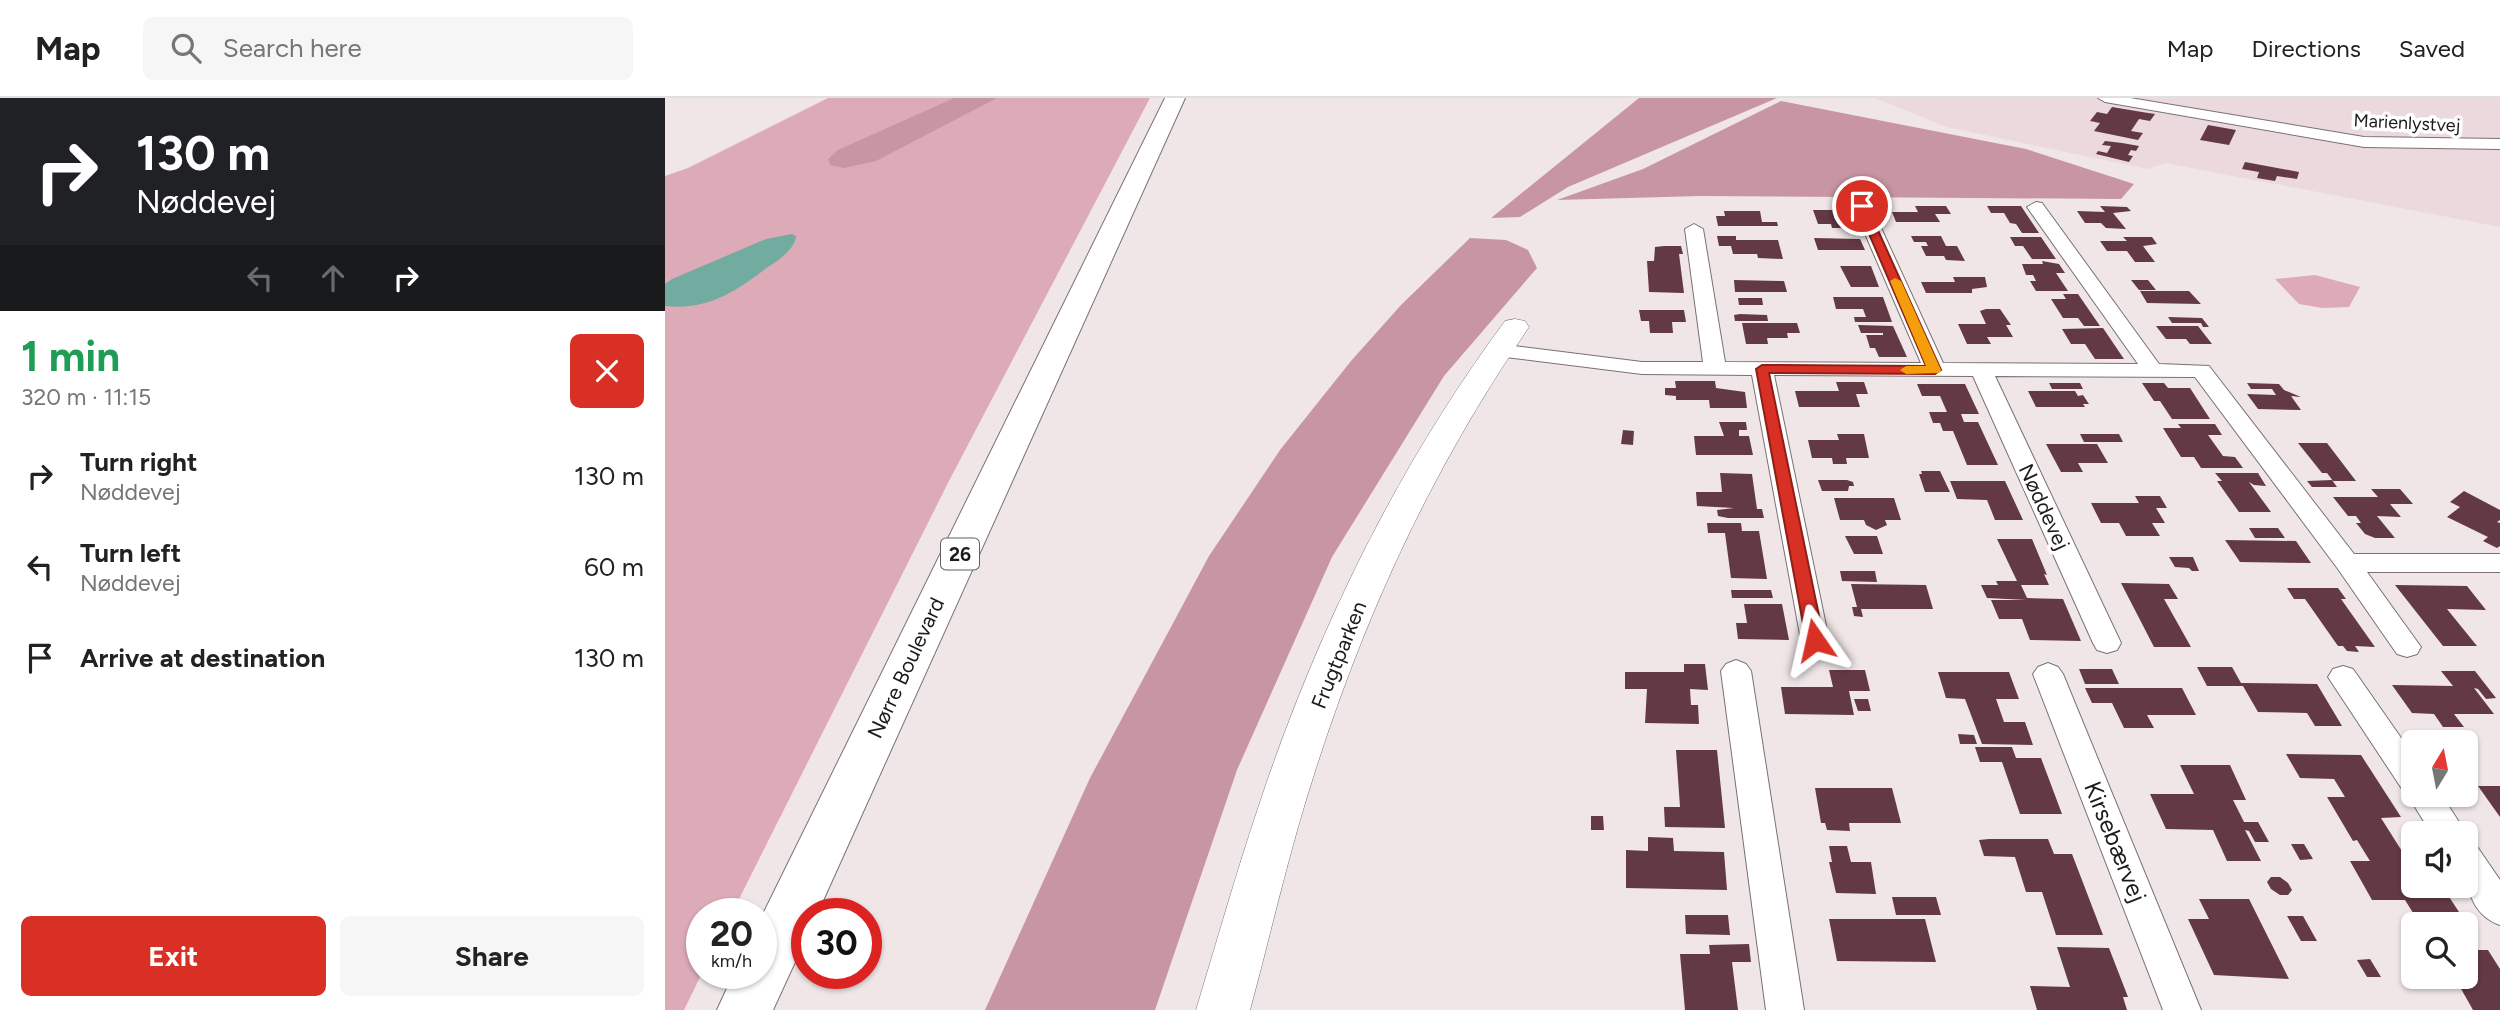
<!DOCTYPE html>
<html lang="en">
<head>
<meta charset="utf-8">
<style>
  :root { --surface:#fff; --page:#f6f6f6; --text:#222; --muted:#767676; --line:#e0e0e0; --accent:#d93025 }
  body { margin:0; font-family:Figtree,sans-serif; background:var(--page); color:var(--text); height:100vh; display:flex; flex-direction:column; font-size:26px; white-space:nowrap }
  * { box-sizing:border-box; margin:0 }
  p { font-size:23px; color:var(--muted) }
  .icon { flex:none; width:38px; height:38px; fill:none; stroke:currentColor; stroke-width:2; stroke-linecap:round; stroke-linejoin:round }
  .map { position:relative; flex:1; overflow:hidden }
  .drawer { display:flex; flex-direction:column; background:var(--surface); width:665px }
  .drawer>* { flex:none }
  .banner { background:#202124; color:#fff; overflow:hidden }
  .needle { width:46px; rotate:10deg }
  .buttons { position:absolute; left:1736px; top:632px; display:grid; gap:14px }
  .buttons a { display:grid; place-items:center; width:77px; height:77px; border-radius:10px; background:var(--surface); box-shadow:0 2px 5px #0004; font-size:35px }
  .speed { position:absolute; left:21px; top:800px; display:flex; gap:14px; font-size:35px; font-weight:700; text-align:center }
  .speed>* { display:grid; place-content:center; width:91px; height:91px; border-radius:50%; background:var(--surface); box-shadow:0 2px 5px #0004; line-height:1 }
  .speed small { font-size:18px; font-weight:400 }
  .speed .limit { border:10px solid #d22; background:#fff; color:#111 }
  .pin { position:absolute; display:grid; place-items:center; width:60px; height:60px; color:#fff; margin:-30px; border:4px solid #fff; border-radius:50%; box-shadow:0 2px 7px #0007 }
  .me { position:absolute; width:77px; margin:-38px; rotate:349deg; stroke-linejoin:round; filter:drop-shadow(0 0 5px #0008) }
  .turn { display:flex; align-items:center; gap:24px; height:147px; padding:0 21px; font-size:32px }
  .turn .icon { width:91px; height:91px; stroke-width:2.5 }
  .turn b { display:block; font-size:49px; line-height:60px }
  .lanes { display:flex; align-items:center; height:66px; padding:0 21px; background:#0003; justify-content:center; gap:35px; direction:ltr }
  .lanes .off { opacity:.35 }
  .round { display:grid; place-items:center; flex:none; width:74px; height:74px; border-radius:10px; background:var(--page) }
  .head { display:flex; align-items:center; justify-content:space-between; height:119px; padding:0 21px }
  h1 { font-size:42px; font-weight:700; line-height:52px; color:#1e9e55 }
  .primary-button { display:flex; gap:14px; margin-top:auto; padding:14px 21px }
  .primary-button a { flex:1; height:80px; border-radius:10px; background:var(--accent); color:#fff; font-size:28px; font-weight:700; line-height:80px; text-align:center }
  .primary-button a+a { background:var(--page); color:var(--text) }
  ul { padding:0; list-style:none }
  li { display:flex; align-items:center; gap:21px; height:91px; padding:0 21px }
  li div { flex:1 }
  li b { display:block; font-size:26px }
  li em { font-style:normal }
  header { display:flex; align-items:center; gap:42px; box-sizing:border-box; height:98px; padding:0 35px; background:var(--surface); border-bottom:2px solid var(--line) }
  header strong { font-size:33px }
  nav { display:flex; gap:38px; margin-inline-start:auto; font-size:24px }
  .search { width:490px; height:63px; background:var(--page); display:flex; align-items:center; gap:18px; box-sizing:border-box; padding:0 24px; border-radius:10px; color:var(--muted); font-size:26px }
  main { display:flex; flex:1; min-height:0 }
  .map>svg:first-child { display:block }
</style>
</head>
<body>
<header>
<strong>Map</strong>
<div class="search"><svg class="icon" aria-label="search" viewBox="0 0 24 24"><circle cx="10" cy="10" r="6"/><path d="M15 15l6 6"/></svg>Search here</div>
<nav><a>Map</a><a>Directions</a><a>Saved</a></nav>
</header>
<main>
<section class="drawer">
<div class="banner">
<div class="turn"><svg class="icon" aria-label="right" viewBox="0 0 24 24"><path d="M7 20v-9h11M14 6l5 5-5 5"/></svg><div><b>130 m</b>Nøddevej</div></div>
<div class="lanes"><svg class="icon off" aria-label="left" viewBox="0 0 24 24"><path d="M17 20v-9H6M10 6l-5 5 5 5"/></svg><svg class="icon off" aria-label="ahead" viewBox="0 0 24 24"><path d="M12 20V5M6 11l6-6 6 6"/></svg><svg class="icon" aria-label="right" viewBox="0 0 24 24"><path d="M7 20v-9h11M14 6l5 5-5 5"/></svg></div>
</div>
<div class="head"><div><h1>1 min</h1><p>320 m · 11:15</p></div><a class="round" style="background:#d93025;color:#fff"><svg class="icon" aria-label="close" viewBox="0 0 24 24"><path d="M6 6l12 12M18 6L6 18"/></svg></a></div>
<ul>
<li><svg class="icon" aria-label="right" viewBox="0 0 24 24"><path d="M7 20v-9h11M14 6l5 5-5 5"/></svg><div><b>Turn right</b><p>Nøddevej</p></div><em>130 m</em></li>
<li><svg class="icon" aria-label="left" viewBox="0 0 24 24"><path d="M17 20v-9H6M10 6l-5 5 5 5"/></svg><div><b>Turn left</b><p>Nøddevej</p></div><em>60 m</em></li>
<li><svg class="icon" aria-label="arrive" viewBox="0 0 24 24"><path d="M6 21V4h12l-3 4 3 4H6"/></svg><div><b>Arrive at destination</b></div><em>130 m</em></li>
</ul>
<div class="primary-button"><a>Exit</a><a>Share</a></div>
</section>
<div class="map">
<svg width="1835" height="912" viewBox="0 0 1835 912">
  <rect width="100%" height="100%" fill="#f0e6e8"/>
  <path fill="#ebd9dd" d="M1210 0H1835V129L1500 65 1483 71 1281 29Z"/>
  <path fill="#dcabb7" d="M163 0H485L285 381 67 815 37 816V875L19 912H0V78L23 70Z
    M1650 177 1695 189 1684 209 1657 210 1634 206 1610 181Z"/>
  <path fill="#c896a2" d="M289 0H332L211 63 179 70 165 67 163 61 173 52Z
    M974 0H1112L903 89 855 119 826 120Z
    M1116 3 1361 51 1469 86 1456 101 1035 98 892 102 978 71Z
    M805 140 841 142 863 152 872 170 779 278 667 459 572 672 490 912H320L425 680 544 458 615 352 686 263 736 207Z"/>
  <path fill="#72aba0" d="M127 136 131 138C130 151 114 162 103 169 71 193 43 213 0 208V186L7 181 101 141Z"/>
  <path fill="#633945" d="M1447 9 1477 14 1490 16 1485 23 1474 21 1466 33 1478 35 1473 42 1429 33 1435 25 1425 23 1432 14 1442 16Z
    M1543 27 1571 32 1564 47 1535 42Z
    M1440 43 1457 45 1474 48 1471 53 1466 52 1463 57 1468 58 1464 64 1431 56 1433 53 1442 55 1446 48 1437 47Z
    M1580 64 1634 74 1632 81 1612 78 1610 83 1592 80 1594 74 1577 71Z
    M1170 108H1181L1189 130H1167L1166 126H1153L1148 112H1172Z
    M1250 108H1281L1286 116H1270L1275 124H1231L1227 114H1253Z
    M1322 108H1356L1374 135H1357L1351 126 1345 125 1339 115H1326Z
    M1435 108 1462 109 1466 113 1448 115 1461 131 1441 130 1436 125H1420L1412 113 1440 114Z
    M1059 113H1095L1097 124H1112L1113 128H1053L1051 118H1060Z
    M1052 138H1071V142H1113L1118 161 1093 160 1092 156H1068L1066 148H1054Z
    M1246 138H1276L1281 148H1292L1300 163 1281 162 1279 158H1261L1256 148H1263L1261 144H1249Z
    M1345 139H1376L1391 161H1367L1358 148H1350Z
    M1458 139H1487L1492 146 1478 148 1490 164H1470L1462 153H1442L1435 143H1462Z
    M1149 140 1195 141 1200 152H1153Z
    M999 148H1016L1018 156H1014L1019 195 984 194 982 163H989L990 149Z
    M1377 163 1394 166 1400 175H1391L1403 193H1371L1365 183H1371L1368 177H1361L1357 166H1378Z
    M1175 168H1206L1214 189H1186Z
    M1288 179H1320L1322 189 1307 191V195H1261L1256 184H1290Z
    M1069 182 1119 183 1122 194H1070Z
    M1466 182H1483L1491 192H1474Z
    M1475 193H1524L1536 206 1482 205Z
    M1398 196H1413L1435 228H1419L1413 220H1398L1386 201H1401Z
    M1168 199H1218L1227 224H1190L1189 219H1201L1198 211H1171Z
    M1073 200H1097L1098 207H1074Z
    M1321 211H1335L1346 227H1341L1348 239H1322L1326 246H1302L1293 226H1321L1315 213Z
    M974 212H1019L1021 224H1007L1008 235H985L984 223H976Z
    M1075 216 1102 217 1103 223H1070L1069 217Z
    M1503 219 1537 220 1544 229H1538L1536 225H1507Z
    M1077 225H1132L1135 235H1122L1123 240H1102L1103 246H1081Z
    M1193 227 1228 228 1242 259H1214L1210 250H1205L1201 237H1218V235H1196Z
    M1491 228H1533L1547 246H1525L1521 241H1501Z
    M1438 230 1459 261H1430L1420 246H1406L1397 231Z
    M1010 283H1050L1051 290 1080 294 1082 310H1045L1044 302H1011V298L1000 297V290H1011Z
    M1171 284H1199L1203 296H1191L1195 309H1134L1130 293H1174Z
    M1384 285H1415L1418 291H1387Z
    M1477 285H1499L1503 290H1525L1545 321H1507L1495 303H1489Z
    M1582 285 1614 286 1619 292 1636 299 1626 298 1636 312 1593 311 1582 296 1611 297 1607 291H1586Z
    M1252 286H1300L1314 316H1296L1299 324H1313L1333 367H1302L1288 333H1278L1275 325H1268L1264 314H1282L1275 298H1257Z
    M1363 293H1410L1413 298 1418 297 1424 306H1418L1420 309H1371Z
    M1054 324H1081L1082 332H1074V338H1084L1088 357H1031L1029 338H1059Z
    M1513 326H1550L1557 337H1543L1558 358 1570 359 1578 370H1536L1529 359H1516L1498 330H1516Z
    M958 332 969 333 968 347 956 346Z
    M1172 336H1199L1204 360H1181L1182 366H1168L1167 360H1147L1143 342H1174Z
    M1415 336H1454L1458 344H1419Z
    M1633 345H1662L1691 383H1668L1662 375H1657Z
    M1381 346H1432L1443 365H1413L1418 374H1396Z
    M1256 373H1275L1285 394H1260L1254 376H1257Z
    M1055 375 1087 376 1092 411H1097L1099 420H1063L1053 418 1052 412 1069 410 1032 408 1031 394H1057Z
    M1550 375H1593L1601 388 1589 387 1584 384 1606 414H1574L1552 383H1557Z
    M1153 382H1182L1188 384 1189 388H1184L1183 393H1157Z
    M1667 382 1672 389H1647L1642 383Z
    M1285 383H1340L1358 422H1330L1322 402 1292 401Z
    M1706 391H1735L1748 406H1725L1736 419 1712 418 1730 440H1710L1700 436 1691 425H1696L1691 418H1683L1668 399H1713Z
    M1799 393 1835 412V422L1832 424 1835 425V448L1832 450 1818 443 1823 439 1782 419 1795 409 1785 404Z
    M1470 398H1495L1502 410H1491L1500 425H1487L1495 438H1461L1454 425H1436L1426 405H1474Z
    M1169 400H1229L1236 422H1220L1222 427 1211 432 1201 427 1199 422H1175Z
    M1042 425H1076L1077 433H1094L1102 481 1066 480 1060 435H1043Z
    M1584 430H1613L1620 440H1590Z
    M1180 438H1212L1218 456H1189Z
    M1332 441H1367L1382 477 1379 476 1384 487H1356L1362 500 1398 501 1416 543 1365 542 1357 521H1334L1326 502H1362L1322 500 1316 487H1333L1331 483H1352Z
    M1560 442 1631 443 1646 465 1575 464Z
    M1504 459H1528L1534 473H1527L1524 470 1510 469Z
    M1175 473H1210L1212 484 1177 483Z
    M1456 485 1504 486 1513 501H1499L1526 549H1489Z
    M1186 486 1261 487 1268 511H1196L1198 519 1189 518 1187 509H1192Z
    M1730 487 1802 488 1821 512 1782 511 1812 548H1778Z
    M1622 490H1673L1681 501H1676L1710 549 1690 548 1694 554 1682 553 1678 548H1673L1640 501H1629Z
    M1066 492H1106L1108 500H1067Z
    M1079 506H1117L1124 542 1073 541 1071 525H1082Z
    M1019 566H1040L1043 592 1025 591 1026 607H1033L1034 626 980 625 982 591H960V574H1019Z
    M1532 569H1567L1576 585 1652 586 1677 628H1650L1642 615 1593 614 1578 588H1542Z
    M1414 571H1447L1454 586H1420Z
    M1164 572H1200L1205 593H1184L1189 617 1120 616 1116 589H1168Z
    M1776 573H1810L1831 600 1821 601 1813 591 1809 590 1829 616H1789L1799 629H1778L1769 616 1747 615 1727 587 1788 588Z
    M1273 574H1344L1354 601H1331L1339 624H1360L1368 647 1317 646 1300 601 1281 600Z
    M1420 590H1517L1531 617H1482L1489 630H1459L1447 605H1427Z
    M1189 601H1203L1206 613H1193Z
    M1293 636 1309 637 1312 646H1295Z
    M1310 649H1347L1351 660H1376L1397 716H1355L1337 664H1315Z
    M1011 652H1052L1060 730 1000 729 999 709H1015Z
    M1621 656 1696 657 1736 719 1716 720 1740 758H1748V788H1777L1811 840H1801V826H1755L1740 802H1707L1685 763H1705L1692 742 1688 743 1662 699H1680L1669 681 1635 680Z
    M1515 667H1565L1581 702H1568L1579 724H1593L1604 744H1590L1584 733 1580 732 1596 763H1562L1548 732 1501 731 1485 696H1529Z
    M1813 688H1835V719Z
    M1150 690H1227L1236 725H1184L1185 733 1162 732 1160 725H1156Z
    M926 718H938L939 732H926Z
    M983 739 1008 740 1009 753 1059 754 1062 792 961 790V752L983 753Z
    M1324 741H1383L1389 756H1407L1438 837H1391L1377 794H1361L1350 759 1319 758 1314 742Z
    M1626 746H1639L1648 761 1635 762Z
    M1164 748H1182L1186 764H1206L1211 796 1171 795 1164 764H1167Z
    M1606 779H1615L1623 785 1627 792 1623 797H1615L1606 791 1602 784Z
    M1227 799H1271L1276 817H1231Z
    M1534 801H1584L1624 881 1549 877 1523 821H1544Z
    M1020 817H1063L1065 837 1021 836Z
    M1622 818H1638L1652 843H1636Z
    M1164 821H1260L1271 864 1172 863Z
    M1084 846 1086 864H1067L1073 912H1020L1015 856H1045L1044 847Z
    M1392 849 1444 850 1463 899H1458L1462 912H1372L1365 888 1405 889Z
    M1801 852H1823L1835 871V912H1808L1795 889H1777L1771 878H1801Z
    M1705 861 1716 879H1702L1692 862Z"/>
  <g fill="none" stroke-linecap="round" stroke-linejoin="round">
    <g stroke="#797172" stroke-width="2">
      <path id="street" d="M1433 0H1465L1699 39 1835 41V51L1699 49 1440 4Z
        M1197 103 1206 108 1278 265 1473 266 1362 109 1371 104 1377 105 1494 266 1544 268 1689 456H1835V474H1702L1756 549 1752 556 1742 559 1732 556 1673 471 1530 279 1330 278 1456 545 1452 552 1442 555 1432 552 1428 545 1308 278 1109 277 1164 542 1160 549 1150 552 1140 549 1136 542 1087 277 977 276 832 258 825 256 822 252 825 248 832 246 977 264H1038L1020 131 1029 126 1038 131 1060 264 1256 265 1188 108Z
        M1071 562 1081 566 1086 573 1139 912H1101L1056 573 1061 566Z
        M1383 565 1393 569 1398 576 1536 912H1498L1368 576 1373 569Z
        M1678 568 1688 571 1748 657V696H1776L1801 735H1766L1742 696 1743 693 1737 691 1663 579 1668 571Z
        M1801 746 1813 750 1835 782V827C1799 814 1801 777 1801 746Z"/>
    </g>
    <g stroke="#797172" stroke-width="1">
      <path id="secondary" d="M850 221 860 223 864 229C762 378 694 529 641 702 620 771 604 842 585 912H531C552 843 572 772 595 704 653 531 732 369 840 223Z"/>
    </g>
    <g stroke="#797172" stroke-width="2">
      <path id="highway" d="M500 0H520L152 816H142V838L108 912H52L69 875H96V820Z"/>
    </g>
    <use href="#street" fill="#fff" fill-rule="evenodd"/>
    <use href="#secondary" fill="#fff" fill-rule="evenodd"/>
    <use href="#highway" fill="#fff" fill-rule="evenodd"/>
  </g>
  <path fill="#d93025" stroke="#8d1f18" stroke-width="2" d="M1197 105 1202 108 1276 272 1270 276 1104 275 1159 542 1150 548 1141 542 1091 271 1097 267 1261 268 1192 108Z"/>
  <path fill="#f59e0b" d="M1230 180 1236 183 1276 272 1274 275 1241 276 1235 272 1241 268H1261L1225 183Z"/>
  <g text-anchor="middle" stroke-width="7" stroke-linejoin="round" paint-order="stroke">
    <g font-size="18" fill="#1d1a1b" stroke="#fff">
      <text transform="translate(1742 25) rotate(3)" y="6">Marienlystvej</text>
    </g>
    <rect fill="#fff" stroke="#615f5f" stroke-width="2" x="276" y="440.5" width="38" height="31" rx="5"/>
    <g font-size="19" font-weight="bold" fill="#1d1a1b">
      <text x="295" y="463">26</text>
    </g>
    <g font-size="21" fill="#1d1a1b" stroke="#fff">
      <text transform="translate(1379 409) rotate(65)" y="7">Nøddevej</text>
      <text transform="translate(674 557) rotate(-68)" y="7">Frugtparken</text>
      <text transform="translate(241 570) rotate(-65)" y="7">Nørre Boulevard</text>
    </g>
    <g font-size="24" fill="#1d1a1b" stroke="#fff">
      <text transform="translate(1450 744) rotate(68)" y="8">Kirsebærvej</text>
    </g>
  </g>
</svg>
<div class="buttons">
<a><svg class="needle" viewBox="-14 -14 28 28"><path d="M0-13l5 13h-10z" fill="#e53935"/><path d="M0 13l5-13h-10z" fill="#767676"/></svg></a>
<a><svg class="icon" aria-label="sound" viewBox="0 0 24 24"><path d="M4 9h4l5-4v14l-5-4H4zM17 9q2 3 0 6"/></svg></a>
<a><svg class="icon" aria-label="search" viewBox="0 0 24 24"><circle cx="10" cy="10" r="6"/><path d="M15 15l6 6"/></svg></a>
</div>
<div class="speed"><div>20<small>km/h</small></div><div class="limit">30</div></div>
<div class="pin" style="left:1197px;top:108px;background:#d93025"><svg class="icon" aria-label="arrive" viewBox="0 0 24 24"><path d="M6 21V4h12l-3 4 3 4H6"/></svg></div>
<svg class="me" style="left:1150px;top:542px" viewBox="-20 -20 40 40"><path d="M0-17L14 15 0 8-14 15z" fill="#d93025" stroke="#fff" stroke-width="4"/></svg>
</div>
</main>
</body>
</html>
